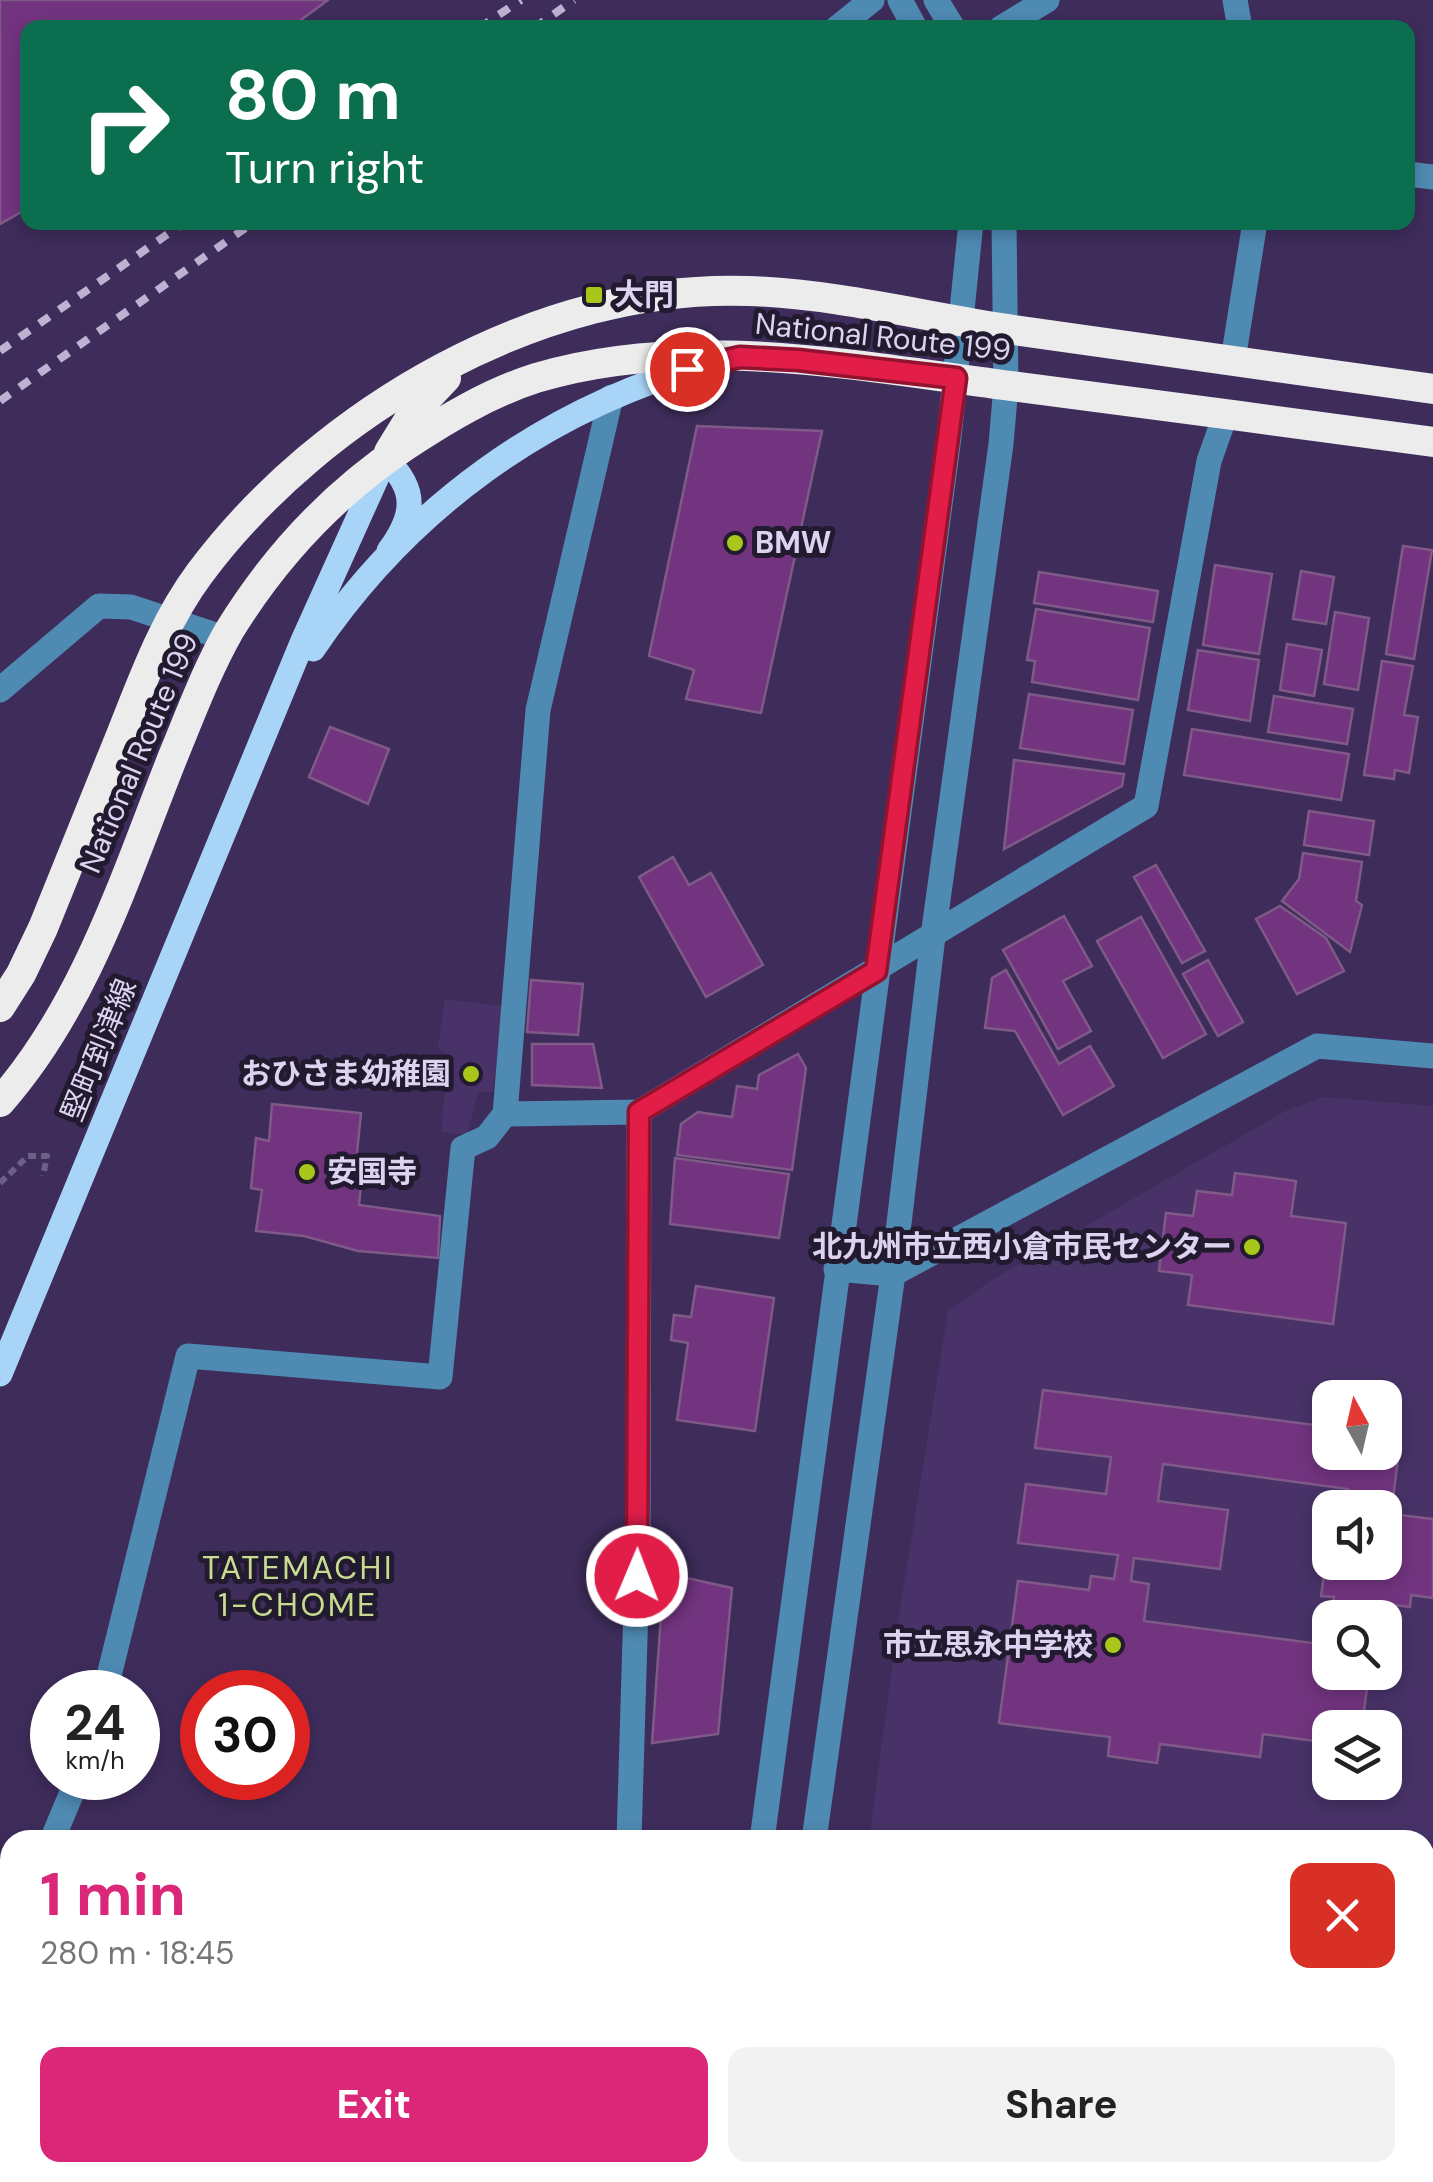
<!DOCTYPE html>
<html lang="en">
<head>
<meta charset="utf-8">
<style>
  :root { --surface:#fff; --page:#f2f2f2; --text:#222; --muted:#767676; --accent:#db2777 }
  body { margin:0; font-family:"DM Sans","Noto Sans JP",sans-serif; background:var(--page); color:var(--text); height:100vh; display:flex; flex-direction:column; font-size:38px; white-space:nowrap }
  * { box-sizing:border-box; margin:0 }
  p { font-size:32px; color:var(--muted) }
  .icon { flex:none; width:55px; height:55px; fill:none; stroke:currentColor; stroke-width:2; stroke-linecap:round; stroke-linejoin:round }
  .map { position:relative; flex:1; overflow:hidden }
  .side { position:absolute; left:0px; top:1830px; width:1435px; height:352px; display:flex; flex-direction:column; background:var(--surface); border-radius:30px 30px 0 0; box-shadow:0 5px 15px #0003 }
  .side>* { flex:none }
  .hud { position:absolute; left:20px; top:20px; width:1395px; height:210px; border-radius:20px; box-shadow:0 5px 15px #0003; background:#0b6e4f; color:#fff; overflow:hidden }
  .needle { width:65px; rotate:352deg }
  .fabs { position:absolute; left:1312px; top:1380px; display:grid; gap:20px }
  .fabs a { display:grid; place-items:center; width:90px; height:90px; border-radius:20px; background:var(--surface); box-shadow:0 5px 15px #0003; font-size:50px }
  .speed { position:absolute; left:30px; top:1670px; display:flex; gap:20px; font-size:50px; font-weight:700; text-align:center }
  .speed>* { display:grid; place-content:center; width:130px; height:130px; border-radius:50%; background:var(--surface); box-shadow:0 5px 15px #0003; line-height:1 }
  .speed small { font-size:25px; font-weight:400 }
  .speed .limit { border:15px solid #d22; background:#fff; color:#111 }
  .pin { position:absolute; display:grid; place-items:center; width:85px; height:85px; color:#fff; margin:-42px; border:5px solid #fff; border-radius:50%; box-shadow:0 2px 10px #0007 }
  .me { position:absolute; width:110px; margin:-55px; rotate:1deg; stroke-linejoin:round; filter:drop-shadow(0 0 8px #0008) }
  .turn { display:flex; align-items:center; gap:35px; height:210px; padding:0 40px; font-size:45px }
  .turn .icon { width:130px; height:130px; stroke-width:2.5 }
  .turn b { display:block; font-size:70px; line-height:85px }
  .round { display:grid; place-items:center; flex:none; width:105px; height:105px; border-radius:20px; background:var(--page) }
  .head { display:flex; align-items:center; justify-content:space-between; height:170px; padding:0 40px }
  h1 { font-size:60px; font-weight:700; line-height:75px; color:var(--accent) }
  .action { display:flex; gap:20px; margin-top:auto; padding:20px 40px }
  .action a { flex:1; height:115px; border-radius:20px; background:var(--accent); color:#fff; font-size:40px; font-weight:700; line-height:115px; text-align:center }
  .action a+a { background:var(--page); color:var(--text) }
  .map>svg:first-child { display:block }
</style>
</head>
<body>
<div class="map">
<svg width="1433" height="2182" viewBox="0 0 1433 2182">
  <rect width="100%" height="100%" fill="#3e2c5b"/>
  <path fill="#483268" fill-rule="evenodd" d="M445 999 503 1006 493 1092H478L467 1135 441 1132 448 1057 438 1047Z
    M1324 1097 1433 1106V2182H824L825 2172H1425V1840H869L899 1615 948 1311 992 1280 1285 1111ZM1330 1398H1385V1452H1330ZM1330 1508H1385V1562H1330ZM1330 1618H1385V1672H1330ZM1330 1728H1385V1782H1330Z"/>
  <path fill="#782444" d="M1425 1861 1433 1862V2182H947L949 2172H1425Z"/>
  <path fill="#72347f" stroke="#7f5a87" stroke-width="2.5" d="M0 0H328L290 28H28V208L0 224Z
    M697 426 822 431 761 713 686 699 694 670 649 656Z
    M1403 546 1432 550 1414 659 1386 654Z
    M1215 565 1272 574 1259 654 1203 645Z
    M1301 571 1334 577 1326 624 1293 619Z
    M1039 572 1158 591 1153 622 1034 603Z
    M1036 609 1150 628 1138 700 1032 682 1035 661 1027 660Z
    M1335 612 1369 618 1358 690 1324 684Z
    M1287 644 1322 650 1314 696 1280 690Z
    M1198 650 1259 660 1250 721 1188 710Z
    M1382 661 1413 666 1404 715 1418 717 1409 773 1395 770 1394 779 1364 775Z
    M1029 694 1133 710 1124 764 1020 748Z
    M1274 696 1353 709 1347 744 1268 732Z
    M330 727 389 749 368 804 309 777Z
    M1192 729 1349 754 1341 800 1184 775Z
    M1014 760 1124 774 1122 786 1004 849Z
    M1309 811 1374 821 1369 855 1304 845Z
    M1303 853 1362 862 1356 901 1362 905 1350 952 1282 901 1299 879Z
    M673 857 689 885 711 873 763 965 706 997 639 877Z
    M1156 865 1205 951 1182 963 1134 877Z
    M1280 906 1326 938 1344 971 1297 994 1256 919Z
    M1064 916 1092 966 1063 981 1091 1031 1058 1049 1003 950Z
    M1141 917 1206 1034 1163 1058 1097 941Z
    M1208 960 1243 1022 1218 1036 1183 974Z
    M1006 970 1059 1064 1090 1046 1114 1086 1063 1115 1015 1031 985 1028 992 978Z
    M531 980 583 984 578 1035 527 1032Z
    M532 1044H593L602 1088 532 1085Z
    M798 1054 806 1068 792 1170 677 1155 681 1124 698 1112 732 1117 737 1086 757 1089 759 1075Z
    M272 1104 361 1113 357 1153 364 1156 359 1205 440 1216 438 1258 358 1251 304 1236 256 1231 262 1190 251 1188 256 1138 269 1141Z
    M675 1158 789 1174 779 1238 670 1224Z
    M1235 1173 1296 1181 1291 1216 1346 1223 1333 1324 1188 1305 1192 1275 1159 1271 1166 1213 1193 1216 1197 1191 1232 1195Z
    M696 1286 774 1298 755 1431 677 1420 688 1343 671 1340 674 1315 691 1317Z
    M1043 1390 1330 1427V1452H1385V1434L1401 1436 1391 1514 1433 1519V1598L1411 1595 1410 1607 1379 1603 1377 1618H1331L1334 1597 1321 1596 1330 1531V1562H1385V1508H1346L1348 1489 1163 1464 1158 1501 1228 1510 1220 1569 1134 1558 1131 1581 1149 1584 1144 1621 1328 1645 1330 1627V1672H1369L1362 1728H1330V1743L1263 1734 1260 1757 1160 1744 1157 1763 1108 1756 1110 1737 999 1723 1018 1581 1089 1590 1091 1576 1114 1579 1118 1555 1018 1543 1026 1484 1106 1494 1111 1457 1035 1448Z
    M664 1573 732 1588 718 1734 652 1743Z
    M557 2172H662L660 2182Z"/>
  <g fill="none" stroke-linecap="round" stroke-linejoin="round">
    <path stroke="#6e5f89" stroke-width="6" stroke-dasharray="8 5" stroke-linecap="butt" d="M0 1183 28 1156H47L43 1176"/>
    <path stroke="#4f8ab3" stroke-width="25" d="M900 0 915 28
      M936 0 953 28
      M1235 0 1240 28
      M837 28 872 0
      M1001 28 1047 0
      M1408 174 1433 177
      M1233 360 1255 222
      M0 690 99 606 131 607 225 638
      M505 1114 639 1112 1146 806 1209 461 1226 413
      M836 1269 893 1274 1317 1046 1433 1056
      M105 1692 188 1356 440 1377 463 1148 487 1137 505 1114 538 710 611 397
      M52 1840 78 1778
      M629 1840 638 1538 639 1112
      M762 1840 949 437 971 222
      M814 1840 893 1274 933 936 1001 444 1006 386 1004 222
      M0 1962H10
      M276 2182V2172
      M718 2182 719 2172
      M769 2182 771 2172"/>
    <path stroke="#a8d5f7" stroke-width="25" d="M313 649C408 508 545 409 709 363
      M0 1374 302 643 385 459C419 490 414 517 389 551"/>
    <path stroke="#ececec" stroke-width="30" d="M389 452 413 413 446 378
      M0 1007 21 974 43 928C69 864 95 799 121 735 143 680 164 621 200 573 322 410 542 283 749 291 838 294 926 317 1014 330 1153 350 1293 369 1433 389
      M0 1102C88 1002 127 870 176 749 192 710 208 668 229 631 275 556 332 495 405 446 446 419 489 393 536 378 686 333 851 365 1003 385 1146 404 1290 422 1433 442"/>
    <path stroke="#beb2d3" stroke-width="8" stroke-dasharray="12 12" stroke-linecap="butt" d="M479 28 521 0
      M534 28 574 0
      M0 351 185 222
      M0 401 254 222"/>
  </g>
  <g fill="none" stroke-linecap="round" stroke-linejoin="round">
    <g stroke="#92132f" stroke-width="25">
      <path id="route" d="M637 1576 639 1112 876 971 956 378 798 360 740 357 687 369"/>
    </g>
    <use href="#route" stroke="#e11d48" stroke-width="18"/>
  </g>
  <g fill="#a9c71b" stroke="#221a2f" stroke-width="4">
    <rect x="584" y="285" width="20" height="20" rx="5"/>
    <circle cx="735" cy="543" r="10"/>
    <circle cx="471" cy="1074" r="10"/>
    <circle cx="307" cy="1172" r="10"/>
    <circle cx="1252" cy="1247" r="10"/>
    <circle cx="1113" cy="1645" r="10"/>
  </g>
  <g text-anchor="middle" stroke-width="10" stroke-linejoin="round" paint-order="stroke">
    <g font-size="30" font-weight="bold" fill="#ddd3f1" stroke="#221a2f" text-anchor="start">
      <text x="614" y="305">大門</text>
      <text x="755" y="553">BMW</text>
      <text x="451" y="1084" text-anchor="end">おひさま幼稚園</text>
      <text x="327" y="1182">安国寺</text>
      <text x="1232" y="1257" text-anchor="end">北九州市立西小倉市民センター</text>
      <text x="1093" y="1655" text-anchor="end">市立思永中学校</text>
    </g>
    <g font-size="30" fill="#ddd3f1" stroke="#221a2f">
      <text transform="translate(883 337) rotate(6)" y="10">National Route 199</text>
      <text transform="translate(139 753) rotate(-67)" y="10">National Route 199</text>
      <text transform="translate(99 1050) rotate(-68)" y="10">堅町到津線</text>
    </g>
    <g font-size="32" letter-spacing="2.5" fill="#c8dc91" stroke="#221a2f">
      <text x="298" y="1579">TATEMACHI<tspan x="298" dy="37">1-CHOME</tspan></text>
    </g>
  </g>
</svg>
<div class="fabs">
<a><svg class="needle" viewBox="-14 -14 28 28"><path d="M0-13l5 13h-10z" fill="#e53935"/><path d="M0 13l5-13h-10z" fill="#767676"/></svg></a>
<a><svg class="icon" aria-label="sound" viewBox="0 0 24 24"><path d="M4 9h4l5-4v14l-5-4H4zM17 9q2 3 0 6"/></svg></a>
<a><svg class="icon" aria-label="search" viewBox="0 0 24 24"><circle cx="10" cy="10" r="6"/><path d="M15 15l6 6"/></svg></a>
<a><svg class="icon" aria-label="layers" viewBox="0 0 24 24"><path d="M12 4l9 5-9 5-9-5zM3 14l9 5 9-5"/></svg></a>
</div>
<div class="speed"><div>24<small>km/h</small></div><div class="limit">30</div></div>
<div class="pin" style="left:687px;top:369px;background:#d93025"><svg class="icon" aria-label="arrive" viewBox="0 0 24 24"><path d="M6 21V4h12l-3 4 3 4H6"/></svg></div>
<svg class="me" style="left:637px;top:1576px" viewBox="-20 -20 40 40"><circle r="17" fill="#e11d48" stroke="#fff" stroke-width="3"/><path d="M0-11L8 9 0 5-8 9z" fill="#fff"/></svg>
<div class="hud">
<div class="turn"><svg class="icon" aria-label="right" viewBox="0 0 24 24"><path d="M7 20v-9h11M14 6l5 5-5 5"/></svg><div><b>80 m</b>Turn right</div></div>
</div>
<section class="side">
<div class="head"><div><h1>1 min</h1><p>280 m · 18:45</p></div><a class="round" style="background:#d93025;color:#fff"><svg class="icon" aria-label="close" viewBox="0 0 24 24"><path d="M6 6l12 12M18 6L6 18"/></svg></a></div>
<div class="action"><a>Exit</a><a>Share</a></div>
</section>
</div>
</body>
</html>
